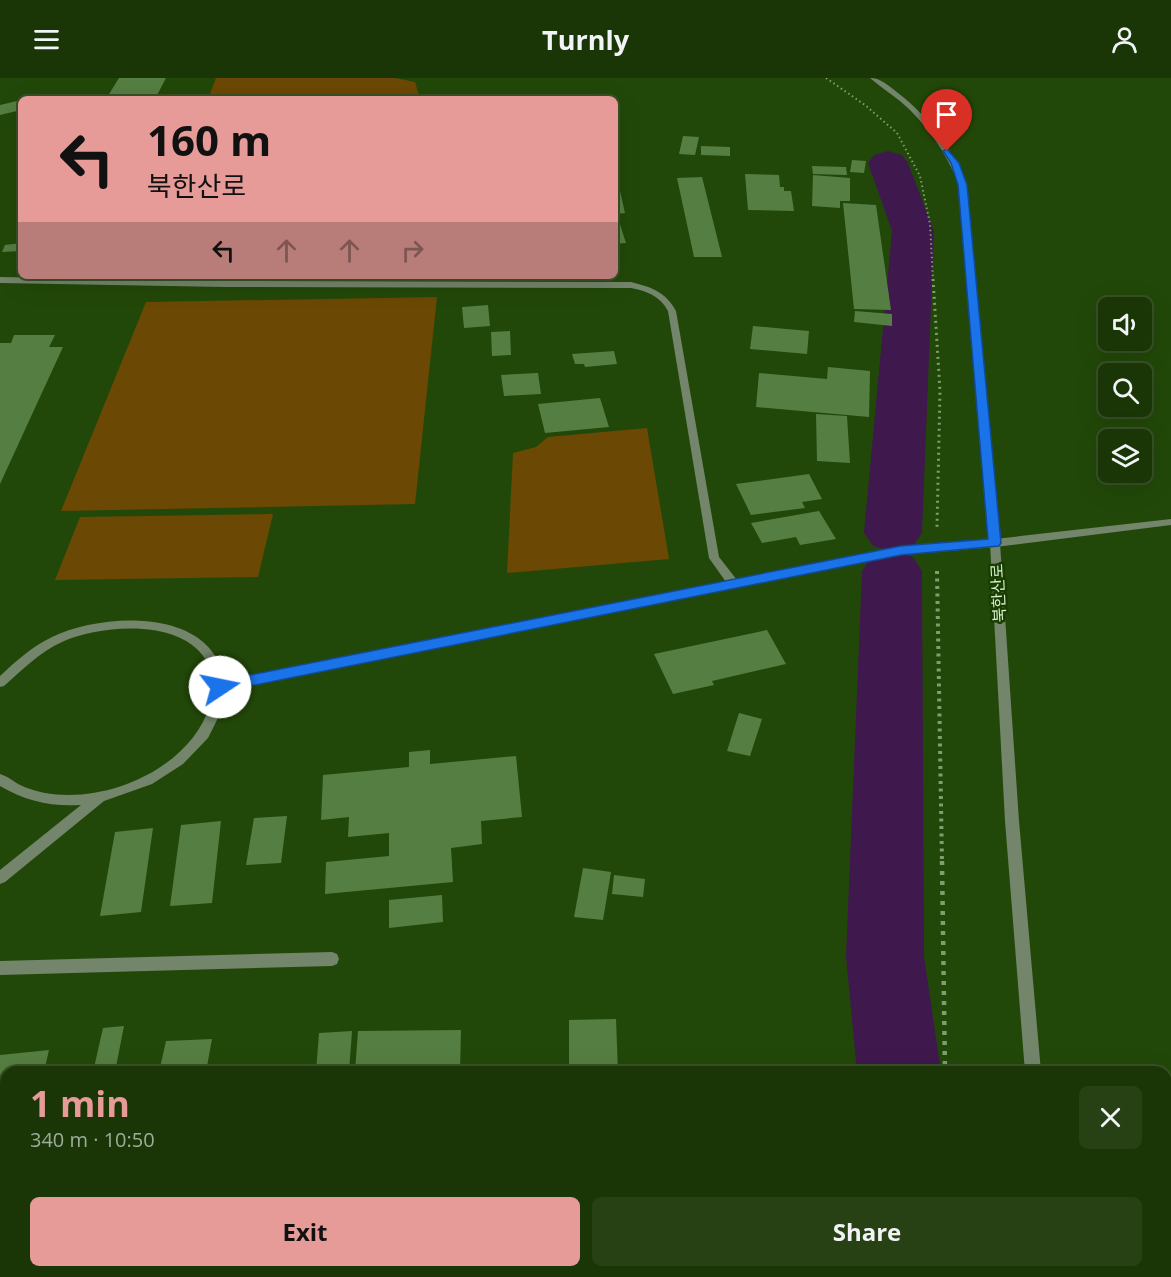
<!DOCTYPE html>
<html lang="en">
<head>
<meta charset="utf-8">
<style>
  :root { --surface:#1a3607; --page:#274115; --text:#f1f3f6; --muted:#9fab9b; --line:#385028; --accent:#e69b98 }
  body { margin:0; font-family:"Open Sans","Noto Sans KR",sans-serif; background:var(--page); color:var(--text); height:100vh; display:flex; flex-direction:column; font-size:22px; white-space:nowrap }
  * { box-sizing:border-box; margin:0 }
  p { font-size:20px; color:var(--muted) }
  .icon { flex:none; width:33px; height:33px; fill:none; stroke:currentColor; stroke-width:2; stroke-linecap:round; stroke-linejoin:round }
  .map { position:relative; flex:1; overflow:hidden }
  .panel { position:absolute; left:0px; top:988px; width:1172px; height:212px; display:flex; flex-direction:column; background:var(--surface); border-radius:18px 18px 0 0; box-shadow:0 6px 24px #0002,0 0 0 2px var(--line) }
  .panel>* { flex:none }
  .guide { position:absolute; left:18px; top:18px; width:600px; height:183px; border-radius:9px; box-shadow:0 6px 24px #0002,0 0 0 2px var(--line); background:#e69b98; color:#111; overflow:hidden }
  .fabs { position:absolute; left:1098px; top:219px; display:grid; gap:12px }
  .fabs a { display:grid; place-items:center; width:54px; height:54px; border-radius:9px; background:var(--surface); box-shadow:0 6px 24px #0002,0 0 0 2px var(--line); font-size:30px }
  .pin { position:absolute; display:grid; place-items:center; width:51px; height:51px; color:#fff; margin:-62px -26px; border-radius:50% 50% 50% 0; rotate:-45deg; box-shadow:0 0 6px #0007 }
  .pin .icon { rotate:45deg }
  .me { position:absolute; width:66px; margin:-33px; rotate:79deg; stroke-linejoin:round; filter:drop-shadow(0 0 4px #0008) }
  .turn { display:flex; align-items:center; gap:21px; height:126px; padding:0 30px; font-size:27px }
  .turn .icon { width:78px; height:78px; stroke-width:2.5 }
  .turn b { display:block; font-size:42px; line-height:51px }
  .lanes { display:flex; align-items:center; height:57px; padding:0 30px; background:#0003; justify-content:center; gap:30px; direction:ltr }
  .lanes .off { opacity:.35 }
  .round { display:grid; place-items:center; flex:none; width:63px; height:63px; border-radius:9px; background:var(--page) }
  .head { display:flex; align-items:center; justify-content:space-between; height:102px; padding:0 30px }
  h1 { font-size:36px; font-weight:700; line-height:45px; color:var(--accent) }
  .action { display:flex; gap:12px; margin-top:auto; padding:12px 30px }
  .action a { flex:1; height:69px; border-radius:9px; background:var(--accent); color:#111; font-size:24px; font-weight:700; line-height:69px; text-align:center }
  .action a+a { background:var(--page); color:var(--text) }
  header { display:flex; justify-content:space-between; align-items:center; height:78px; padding:0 30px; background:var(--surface); font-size:27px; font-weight:700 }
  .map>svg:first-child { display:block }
</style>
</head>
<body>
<header><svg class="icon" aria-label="menu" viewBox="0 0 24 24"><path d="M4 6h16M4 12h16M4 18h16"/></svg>Turnly<svg class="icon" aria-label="person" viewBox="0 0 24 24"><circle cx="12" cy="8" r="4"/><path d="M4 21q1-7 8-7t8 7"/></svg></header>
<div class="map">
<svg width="1171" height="1199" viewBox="0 0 1171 1199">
  <rect width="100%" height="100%" fill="#224809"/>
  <path fill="#6b4803" d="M216 0H395L415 4 420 21H208Z
    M437 219 415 426 61 433 146 224Z
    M647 350 669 481 507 495 513 375 536 369 548 359Z
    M273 436 258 499 55 502 80 439Z"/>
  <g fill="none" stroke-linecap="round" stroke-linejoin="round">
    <path fill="#3f184d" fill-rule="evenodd" d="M888 73 902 77 908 85 934 153 922 455 913 468 895 474 913 479 922 493 924 878 941 994H857L846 878 862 493 871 479 890 473 873 468 864 455 892 153 868 85 874 77Z
      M876 1194H970L971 1199H877Z"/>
  </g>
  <path fill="#557e42" d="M119 0H166L155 21H106Z
    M21 22V32L0 37V27Z
    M683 58 699 59 695 77 679 76Z
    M701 68 730 69V78L701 77Z
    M852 82 866 83 864 95 850 94Z
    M812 88 846 89 847 97 813 96Z
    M745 96 779 97 780 109H784V113H791L794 133 748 132Z
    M813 97 850 100V123H840V130L812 128Z
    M702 99 722 179H694L677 100Z
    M615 104H618L625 135 615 136Z
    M843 125 876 127 891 232 854 231Z
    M615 140H618L626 165 615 166Z
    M21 165V173L2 174 5 167Z
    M488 227 490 248 464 250 462 229Z
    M855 233 892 236V248L854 244Z
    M753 248 809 253 807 276 750 271Z
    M510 253 511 277 492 278 491 254Z
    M14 257H55L49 269H63L0 406V265H11Z
    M614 273 617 286 585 289 584 286H575L572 276Z
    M828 289 870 293 869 339 756 329 759 295 827 301Z
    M538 295 541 316 504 318 501 297Z
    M600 320 609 349 545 355 538 326Z
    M816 336 847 338 850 385 817 383Z
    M809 396 822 421 802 424 805 430 751 437 736 406Z
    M819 433 836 461 800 467 796 459 762 465 751 445Z
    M767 552 786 586 712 603 714 607 673 616 654 576Z
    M739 635 762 641 750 678 727 673Z
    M430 672V686L516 678 522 739 481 743 482 766 451 770 453 804 325 816 326 784 389 778V755L348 759 349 739 321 742 323 697 409 689V674Z
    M287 738 281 785 246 787 254 740Z
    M221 743 212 825 170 828 181 747Z
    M153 750 141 834 100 838 115 754Z
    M583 790 611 794 603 842 574 839Z
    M614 797 645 801 643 819 612 816Z
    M442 817 443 844 389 850V822Z
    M616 941 618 994H569V942Z
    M124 948 115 994H93L103 950Z
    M461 952 460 994H355L358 953Z
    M352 953 349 994H316L319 955Z
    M212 961 206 994H159L166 963Z
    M49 972 44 994H6V1047L0 1048V977Z
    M0 1086H6V1119L0 1118Z
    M105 1194H205L204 1199H103Z
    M571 1194H625V1199H571Z"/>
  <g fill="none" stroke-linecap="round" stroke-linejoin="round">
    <path stroke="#7f9d6e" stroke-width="2" stroke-dasharray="1.5 3" stroke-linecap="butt" d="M826 0 865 27 897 55 920 98 930 146 933 202"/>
    <path stroke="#7f9d6e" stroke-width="3" stroke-dasharray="2 4" stroke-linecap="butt" d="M933 201 940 313 937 449"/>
    <path stroke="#7f9d6e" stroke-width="4" stroke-dasharray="3 4.5" stroke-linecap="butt" d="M937 493 942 784"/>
    <path stroke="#7f9d6e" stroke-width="4.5" stroke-dasharray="4 6" stroke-linecap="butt" d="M942 783 945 994
      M968 1194 969 1199"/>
    <path fill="#73856b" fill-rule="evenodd" d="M0 199 226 203 631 204C651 209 666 214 676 233L719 479 737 502 901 469 995 461 1000 465 995 469 901 477 225 613 218 640 208 660 183 686 152 706 104 723 5 804 0 806V792L81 727C52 729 25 723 0 708V696C7 698 13 703 20 707 35 714 52 717 69 717 125 717 193 683 210 627 213 614 214 598 208 586 186 540 102 546 62 564 40 574 22 592 4 608L0 609V598C16 583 33 568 52 559 103 534 215 529 224 604L726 504 709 480 668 233C660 218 647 213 631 210L226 209 0 205Z
      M332 874 337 876 339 881 337 886 332 888 0 897V883Z"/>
    <path fill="#73856b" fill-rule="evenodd" d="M1171 441V447L995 469 990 465 995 461Z"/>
    <path fill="#73856b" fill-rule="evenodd" d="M870 0C881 0 889 8 898 15 929 39 951 70 967 107L1000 465 1019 743 1041 994H1025L1005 743 990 465 959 107C946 74 927 46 900 23 890 15 879 8 870 0Z
      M1056 1194H1074L1076 1199H1058Z"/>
  </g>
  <path fill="#1a73e8" stroke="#114b97" stroke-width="1.5" d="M947 71 959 85 967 107 1001 465 999 468 901 477 220 614 215 612 213 609 220 603 901 468 988 461 958 107 951 85 943 73Z"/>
  <g text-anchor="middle" stroke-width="5" stroke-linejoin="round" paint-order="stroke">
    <g font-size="16" fill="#d7edcd" stroke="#183d00">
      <text transform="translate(998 515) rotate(-93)" y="6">북한산로</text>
    </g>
  </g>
</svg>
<div class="fabs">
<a><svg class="icon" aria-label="sound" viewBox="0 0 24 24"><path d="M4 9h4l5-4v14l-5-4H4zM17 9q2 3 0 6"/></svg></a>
<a><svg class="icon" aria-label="search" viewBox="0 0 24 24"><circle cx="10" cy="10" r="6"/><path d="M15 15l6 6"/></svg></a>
<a><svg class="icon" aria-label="layers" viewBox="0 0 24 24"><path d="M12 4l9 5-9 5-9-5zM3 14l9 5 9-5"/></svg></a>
</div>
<div class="pin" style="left:947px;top:73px;background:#d93025"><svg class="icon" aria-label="arrive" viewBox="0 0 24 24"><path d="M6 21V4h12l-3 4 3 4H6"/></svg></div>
<svg class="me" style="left:220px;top:609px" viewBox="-20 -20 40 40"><circle r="19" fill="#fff"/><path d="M0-13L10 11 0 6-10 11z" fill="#1a73e8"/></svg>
<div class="guide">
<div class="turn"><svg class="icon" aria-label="left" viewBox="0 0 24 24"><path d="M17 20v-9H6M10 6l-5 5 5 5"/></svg><div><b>160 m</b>북한산로</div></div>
<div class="lanes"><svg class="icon" aria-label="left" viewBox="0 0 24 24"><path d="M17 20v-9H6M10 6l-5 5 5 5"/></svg><svg class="icon off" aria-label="ahead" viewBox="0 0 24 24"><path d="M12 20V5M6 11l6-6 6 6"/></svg><svg class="icon off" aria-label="ahead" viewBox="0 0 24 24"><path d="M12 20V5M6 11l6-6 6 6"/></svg><svg class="icon off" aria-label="right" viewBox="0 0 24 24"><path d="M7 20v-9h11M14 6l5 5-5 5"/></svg></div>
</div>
<section class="panel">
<div class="head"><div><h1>1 min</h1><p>340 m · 10:50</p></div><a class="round"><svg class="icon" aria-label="close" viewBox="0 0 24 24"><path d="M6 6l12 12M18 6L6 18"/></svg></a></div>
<div class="action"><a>Exit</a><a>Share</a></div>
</section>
</div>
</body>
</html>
